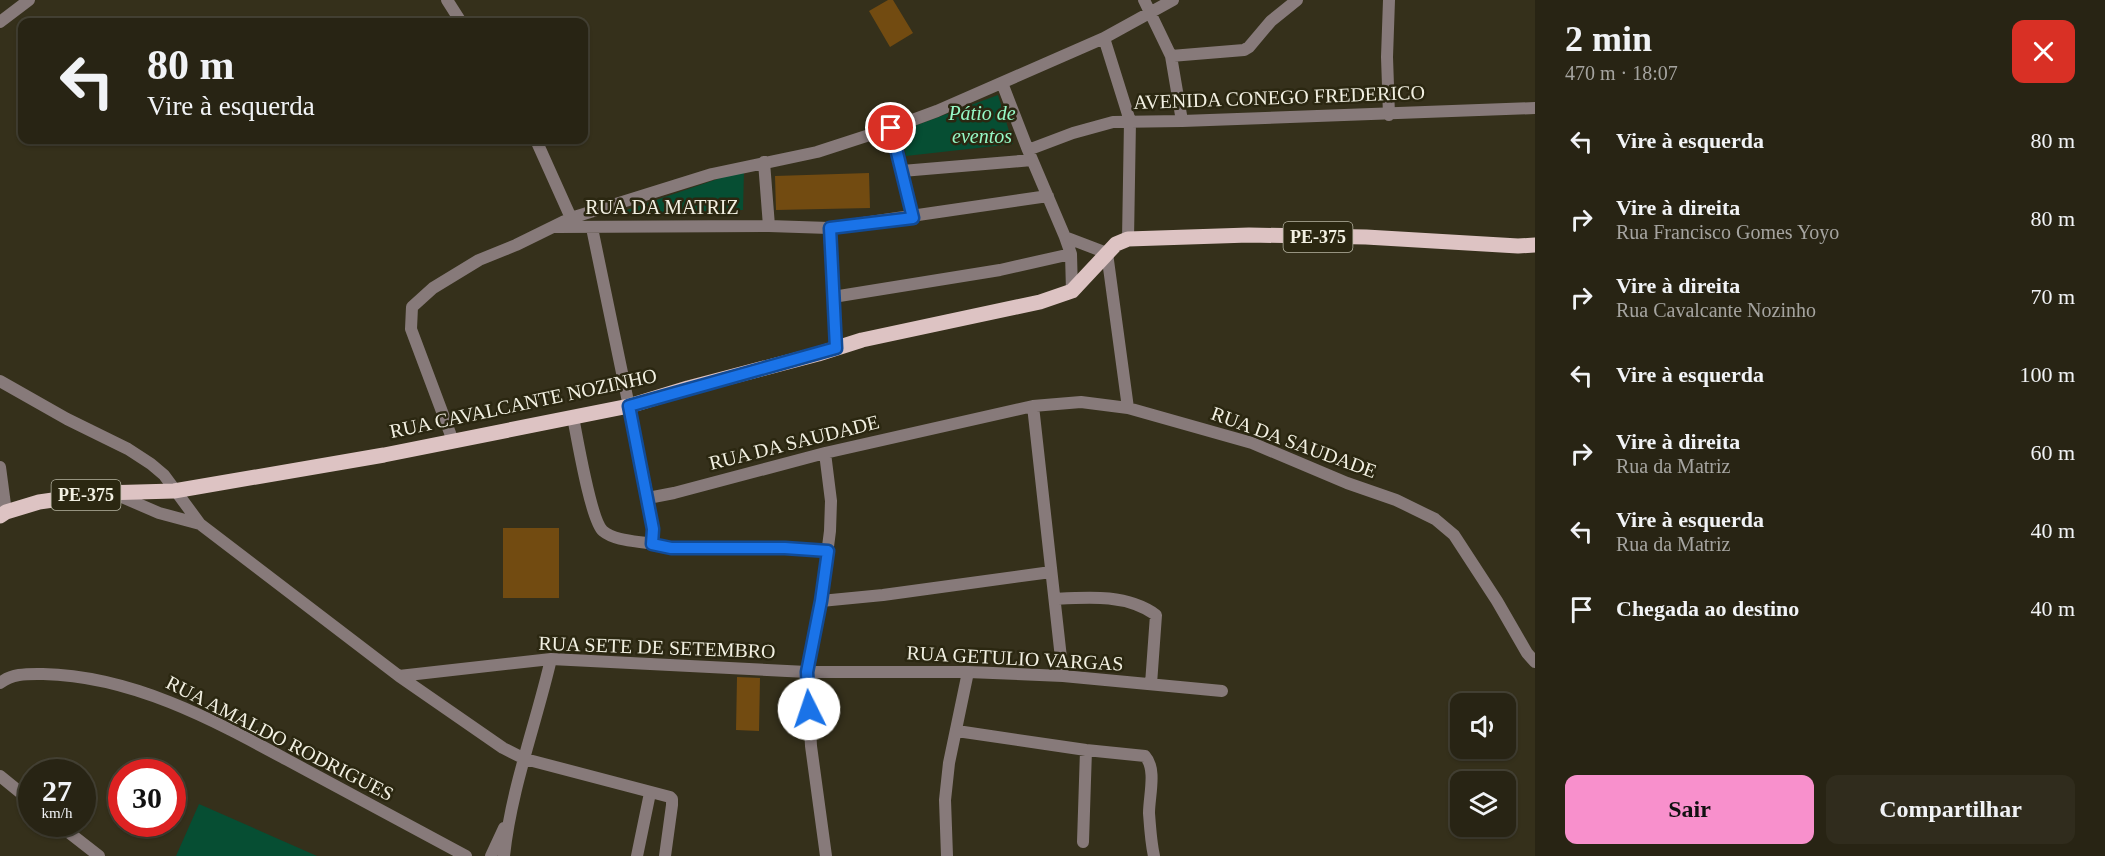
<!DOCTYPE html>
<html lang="pt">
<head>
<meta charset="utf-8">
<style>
  :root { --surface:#282414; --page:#302c1d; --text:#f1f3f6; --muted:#a5a4a0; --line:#444134; --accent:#f890cc }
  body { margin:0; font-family:Georgia,serif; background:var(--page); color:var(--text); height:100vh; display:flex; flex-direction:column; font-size:22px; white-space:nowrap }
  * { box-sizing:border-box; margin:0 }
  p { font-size:20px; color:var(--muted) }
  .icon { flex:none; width:33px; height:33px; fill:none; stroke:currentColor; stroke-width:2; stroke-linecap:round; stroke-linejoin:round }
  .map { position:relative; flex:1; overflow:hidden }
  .drawer { display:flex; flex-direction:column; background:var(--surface); width:570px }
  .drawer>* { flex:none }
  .guide { position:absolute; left:18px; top:18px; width:570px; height:126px; border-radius:12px; box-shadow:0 2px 4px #0004,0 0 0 2px var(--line); background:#282414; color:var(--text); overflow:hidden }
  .controls { position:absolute; left:1450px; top:693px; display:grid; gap:12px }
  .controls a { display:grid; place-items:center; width:66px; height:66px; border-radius:12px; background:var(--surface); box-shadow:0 2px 4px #0004,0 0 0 2px var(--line); font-size:30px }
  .speed { position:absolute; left:18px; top:759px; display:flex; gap:12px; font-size:30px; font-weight:700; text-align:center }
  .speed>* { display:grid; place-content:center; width:78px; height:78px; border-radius:50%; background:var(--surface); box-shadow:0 2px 4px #0004,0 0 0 2px var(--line); line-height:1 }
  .speed small { font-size:15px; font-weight:400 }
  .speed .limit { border:9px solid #d22; background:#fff; color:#111 }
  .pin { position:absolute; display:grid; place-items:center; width:51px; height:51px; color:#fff; margin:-26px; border:3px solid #fff; border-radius:50%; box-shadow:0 2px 6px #0007 }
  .me { position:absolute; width:66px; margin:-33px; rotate:356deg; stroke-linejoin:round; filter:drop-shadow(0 0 4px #0008) }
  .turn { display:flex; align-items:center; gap:21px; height:126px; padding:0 30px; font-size:27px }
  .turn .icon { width:78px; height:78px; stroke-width:2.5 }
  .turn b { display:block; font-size:42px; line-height:51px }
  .round { display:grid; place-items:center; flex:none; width:63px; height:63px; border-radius:12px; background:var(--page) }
  .overview { display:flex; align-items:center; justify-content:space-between; height:102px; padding:0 30px }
  h1 { font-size:36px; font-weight:800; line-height:45px }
  .action { display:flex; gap:12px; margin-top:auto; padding:12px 30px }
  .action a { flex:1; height:69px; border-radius:12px; background:var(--accent); color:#111; font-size:24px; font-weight:800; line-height:69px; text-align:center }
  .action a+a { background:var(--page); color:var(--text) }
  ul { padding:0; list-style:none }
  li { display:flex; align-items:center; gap:18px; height:78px; padding:0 30px }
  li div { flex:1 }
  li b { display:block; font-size:22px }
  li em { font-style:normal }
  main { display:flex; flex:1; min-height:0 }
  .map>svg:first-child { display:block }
</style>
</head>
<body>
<main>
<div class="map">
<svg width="1535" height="856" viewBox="0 0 1535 856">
  <rect width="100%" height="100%" fill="#35301b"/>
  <path fill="#064e33" d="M998 95 1013 144 906 156 901 131Z
    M744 170 743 210 612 215Z
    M199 804 317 856H176Z"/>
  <path fill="#724b11" d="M888 0H893L913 33 890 47 869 11Z
    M869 173 870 208 776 210 775 176Z
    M503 528H559V598H503Z
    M737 677 760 678 759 731 736 730Z"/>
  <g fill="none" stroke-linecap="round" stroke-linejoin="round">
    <path stroke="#877a7a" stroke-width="12" d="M447 0 461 22
      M1144 0 1171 56 1244 50 1249 47 1271 21 1297 0
      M0 22 29 0
      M1104 38 1130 121 1128 239
      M1171 56 1182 121
      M1002 83 1028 150 1065 237 1071 254 1072 291
      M1389 115 1387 57 1389 0
      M891 128 913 218
      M536 140 571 218
      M1028 150 1073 133 1113 122 1182 121 1535 108
      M764 162 769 226
      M902 171 1032 160
      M557 227 769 226 829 228 1048 196
      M592 228 648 498 653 529V544L671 548H785L828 551
      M829 228 836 348
      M1065 237 1107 253 1128 408
      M833 297 1000 270 1071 254
      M0 381 67 419 128 449 151 464 164 475 200 524 399 676 503 748 525 759 670 797 672 799V805L665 856
      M1033 406 1063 676
      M573 417C577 437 591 521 603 531 615 541 637 541 653 544
      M453 441 411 329 412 307 433 288 479 260 516 245 571 218 712 174 817 152 891 128 937 111 1104 38 1173 0
      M825 453 831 501 830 531 821 601 807 672 811 746 826 856
      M0 467 6 512
      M115 494 159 513 200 524
      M648 498 674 493 825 453 1033 406 1081 402 1128 408 1252 443 1347 483 1396 500 1435 519 1454 535 1497 601 1527 653 1535 662
      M1055 599C1089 597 1127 594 1156 615L1151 684
      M821 601 883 595 1051 572
      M399 676 551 659 807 672H968L1063 676 1222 691
      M0 683C13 673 28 674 43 674 139 676 224 726 306 770 359 798 412 827 466 856
      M957 731 1086 750 1145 756C1157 769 1149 796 1149 813 1150 827 1151 843 1154 856
      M0 776 32 802
      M58 824 99 856
      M1083 842 1086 750
      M491 856 504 828
      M504 856C511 789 536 724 551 659
      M637 856 650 793
      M947 856 945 800 949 763 968 672"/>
    <path stroke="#ddc3c3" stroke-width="15" d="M0 516 6 512 39 502 102 493 174 491 384 455 629 406 688 388 818 354 862 340 1040 302 1072 291 1116 244 1128 239 1249 235 1366 237 1518 246 1535 245"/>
  </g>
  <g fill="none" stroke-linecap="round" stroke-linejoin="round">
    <g stroke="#114b97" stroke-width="15">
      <path id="route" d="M809 709 807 672 821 601 828 551 785 548H671L652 544 653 529 629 406 836 348 830 228 913 218 891 128"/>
    </g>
    <use href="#route" stroke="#1a73e8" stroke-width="10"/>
  </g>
  <g text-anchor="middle" stroke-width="5" stroke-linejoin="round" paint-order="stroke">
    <g fill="#2b2711" stroke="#b6b4a3" stroke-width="1.5">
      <rect x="1283.5" y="222" width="69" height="30" rx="4.5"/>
      <rect x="51.5" y="480" width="69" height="30" rx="4.5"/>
    </g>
    <g font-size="18" font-weight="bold" fill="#f2f0e2">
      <text x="1318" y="243">PE-375</text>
      <text x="86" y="501">PE-375</text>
    </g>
    <g font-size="20" fill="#f2f0e2" stroke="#2b2711">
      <text transform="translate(1279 97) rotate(-2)" y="7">AVENIDA CONEGO FREDERICO</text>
      <text x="662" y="214">RUA DA MATRIZ</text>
      <text transform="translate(523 403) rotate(-12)" y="7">RUA CAVALCANTE NOZINHO</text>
      <text transform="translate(794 442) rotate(-14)" y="7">RUA DA SAUDADE</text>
      <text transform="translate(1294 442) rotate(20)" y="7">RUA DA SAUDADE</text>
      <text transform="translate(657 647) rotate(2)" y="7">RUA SETE DE SETEMBRO</text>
      <text transform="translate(1015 658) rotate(3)" y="7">RUA GETULIO VARGAS</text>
      <text transform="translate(280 738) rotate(27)" y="7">RUA AMALDO RODRIGUES</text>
    </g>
    <g font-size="20" font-style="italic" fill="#96f9c7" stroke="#2b2711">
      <text x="982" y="120">Pátio de<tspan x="982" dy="23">eventos</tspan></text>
    </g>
  </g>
</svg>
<div class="controls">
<a><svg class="icon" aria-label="sound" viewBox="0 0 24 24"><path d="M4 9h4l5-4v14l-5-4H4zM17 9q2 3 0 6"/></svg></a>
<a><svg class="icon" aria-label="layers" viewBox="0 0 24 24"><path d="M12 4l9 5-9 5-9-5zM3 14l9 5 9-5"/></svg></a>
</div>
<div class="speed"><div>27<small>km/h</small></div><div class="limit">30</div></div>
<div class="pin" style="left:891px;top:128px;background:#d93025"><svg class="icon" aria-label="arrive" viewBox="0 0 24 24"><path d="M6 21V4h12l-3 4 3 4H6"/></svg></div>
<svg class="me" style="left:809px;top:709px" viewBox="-20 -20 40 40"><circle r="19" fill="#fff"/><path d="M0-13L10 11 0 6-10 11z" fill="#1a73e8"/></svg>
<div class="guide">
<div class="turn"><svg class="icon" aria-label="left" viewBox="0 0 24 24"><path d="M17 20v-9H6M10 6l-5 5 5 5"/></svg><div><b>80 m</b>Vire à esquerda</div></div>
</div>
</div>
<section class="drawer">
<div class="overview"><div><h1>2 min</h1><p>470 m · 18:07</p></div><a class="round" style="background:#d93025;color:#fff"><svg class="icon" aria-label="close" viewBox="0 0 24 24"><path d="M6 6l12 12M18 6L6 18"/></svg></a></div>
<ul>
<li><svg class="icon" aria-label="left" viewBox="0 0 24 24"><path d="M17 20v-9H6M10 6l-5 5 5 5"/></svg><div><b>Vire à esquerda</b></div><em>80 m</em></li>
<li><svg class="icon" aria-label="right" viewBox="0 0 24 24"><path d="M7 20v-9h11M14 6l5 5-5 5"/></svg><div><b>Vire à direita</b><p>Rua Francisco Gomes Yoyo</p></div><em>80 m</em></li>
<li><svg class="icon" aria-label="right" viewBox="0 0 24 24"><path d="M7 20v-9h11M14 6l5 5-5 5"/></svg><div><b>Vire à direita</b><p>Rua Cavalcante Nozinho</p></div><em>70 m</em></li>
<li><svg class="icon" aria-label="left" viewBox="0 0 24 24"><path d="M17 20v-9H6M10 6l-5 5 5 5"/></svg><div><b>Vire à esquerda</b></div><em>100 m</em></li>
<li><svg class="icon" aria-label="right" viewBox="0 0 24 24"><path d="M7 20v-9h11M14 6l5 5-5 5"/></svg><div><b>Vire à direita</b><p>Rua da Matriz</p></div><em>60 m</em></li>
<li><svg class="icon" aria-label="left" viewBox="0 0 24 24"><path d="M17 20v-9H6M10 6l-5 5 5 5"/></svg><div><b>Vire à esquerda</b><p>Rua da Matriz</p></div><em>40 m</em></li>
<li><svg class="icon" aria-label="arrive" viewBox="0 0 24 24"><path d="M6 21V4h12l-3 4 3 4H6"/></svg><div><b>Chegada ao destino</b></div><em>40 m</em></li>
</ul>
<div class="action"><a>Sair</a><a>Compartilhar</a></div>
</section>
</main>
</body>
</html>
